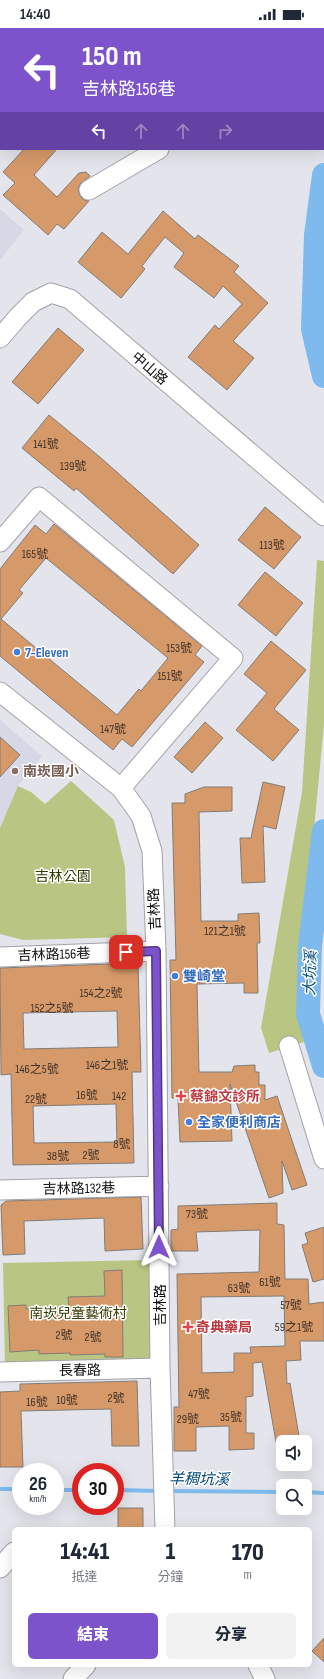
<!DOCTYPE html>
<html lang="zh-TW">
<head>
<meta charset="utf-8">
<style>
  :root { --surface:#fff; --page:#f2f2f3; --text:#1f2937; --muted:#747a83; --accent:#7d53cc }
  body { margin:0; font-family:"Sofia Sans Condensed","Noto Sans TC",sans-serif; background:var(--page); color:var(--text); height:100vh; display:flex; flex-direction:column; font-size:15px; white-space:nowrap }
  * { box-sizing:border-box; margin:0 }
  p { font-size:13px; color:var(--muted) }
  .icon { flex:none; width:22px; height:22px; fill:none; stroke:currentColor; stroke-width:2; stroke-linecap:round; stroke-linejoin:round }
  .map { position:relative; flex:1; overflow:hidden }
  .sheet { position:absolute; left:12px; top:1499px; width:300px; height:140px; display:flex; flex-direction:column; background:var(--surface); border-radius:6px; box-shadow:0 4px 16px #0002 }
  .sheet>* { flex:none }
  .guide { position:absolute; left:0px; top:0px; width:324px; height:122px; box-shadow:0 4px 16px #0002; background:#7d53cc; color:#fff; overflow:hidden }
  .tools { position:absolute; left:276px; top:1407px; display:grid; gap:8px }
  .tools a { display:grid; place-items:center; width:36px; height:36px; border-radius:6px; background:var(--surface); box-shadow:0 4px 16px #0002; font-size:20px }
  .speed { position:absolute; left:12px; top:1435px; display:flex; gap:8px; font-size:20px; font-weight:700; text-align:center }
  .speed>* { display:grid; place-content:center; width:52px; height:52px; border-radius:50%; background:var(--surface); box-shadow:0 4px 16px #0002; line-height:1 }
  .speed small { font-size:10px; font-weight:400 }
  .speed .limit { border:6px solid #d22; background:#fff; color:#111 }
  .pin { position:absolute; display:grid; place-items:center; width:34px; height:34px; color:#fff; margin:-17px; border-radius:8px; box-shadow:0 2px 6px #0006 }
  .me { position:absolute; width:44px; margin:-22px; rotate:0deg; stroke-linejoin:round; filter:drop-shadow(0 0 3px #0008) }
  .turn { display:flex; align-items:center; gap:14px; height:84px; padding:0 16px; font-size:18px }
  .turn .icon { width:52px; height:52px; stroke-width:2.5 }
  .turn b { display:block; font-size:28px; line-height:34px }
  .lanes { display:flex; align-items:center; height:38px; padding:0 16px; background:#0003; justify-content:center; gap:20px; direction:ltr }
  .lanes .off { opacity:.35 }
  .eta { display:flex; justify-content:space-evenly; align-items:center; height:68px; text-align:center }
  .eta b { font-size:24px; font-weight:800; line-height:28px }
  .button { display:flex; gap:8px; margin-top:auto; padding:8px 16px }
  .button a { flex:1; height:46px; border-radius:6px; background:var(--accent); color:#fff; font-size:16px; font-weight:800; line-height:46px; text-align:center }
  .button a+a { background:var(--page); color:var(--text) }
  .status { display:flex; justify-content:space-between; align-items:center; height:28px; padding:0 20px; background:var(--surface); direction:ltr }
  .status svg { height:11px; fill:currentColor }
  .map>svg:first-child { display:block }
</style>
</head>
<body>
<div class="status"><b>14:40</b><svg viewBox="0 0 49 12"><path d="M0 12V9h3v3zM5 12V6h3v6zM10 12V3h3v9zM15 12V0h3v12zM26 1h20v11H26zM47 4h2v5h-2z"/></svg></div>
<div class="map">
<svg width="324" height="1651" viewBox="0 0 324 1651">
  <rect width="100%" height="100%" fill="#e4e5ec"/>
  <path fill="#d6d8e6" d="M0 181 24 202 0 232Z
    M0 692 42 728 18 758 0 800Z"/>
  <path fill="#b9c582" d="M317 532 324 533V696L297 980 304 1014 269 1025 261 1000 302 764Z
    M71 753 114 792 125 839 127 909 23 912 0 906V800L18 758 31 764 45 776Z
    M151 1232 153 1336 5 1339 3 1235Z"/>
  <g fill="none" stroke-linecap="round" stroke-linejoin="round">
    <path stroke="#7fbaee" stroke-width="4" d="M0 1461H21
      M55 1462H81
      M115 1462 159 1463
      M169 1463 283 1464
      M305 1464 324 1465"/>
    <path stroke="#7fbaee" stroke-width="24" d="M324 147 316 207 313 301 324 348
      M324 803 310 918 308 986 324 1038"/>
  </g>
  <path fill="#d69969" stroke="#827c78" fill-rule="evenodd" d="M24 121H57L34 147 57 169 79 145 86 144 90 148 80 156 78 162 80 168 84 172 89 173 64 201 57 196 48 207 3 167 15 155 3 144Z
    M163 183 195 211 198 207 239 238 234 244 268 275 233 313 254 330 227 362 188 329 215 297 219 301 242 276 223 258 214 270 174 239 184 225 165 209 142 238 145 241 121 270 78 234 102 204 128 226Z
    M58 300 84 322 38 376 12 354Z
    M49 387 101 430 199 517 173 546 76 460 74 463 22 420Z
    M265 479 301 509 274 541 238 512Z
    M54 496 202 618 195 627 204 634 132 719 122 711 113 722 0 628V541L35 497 46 506ZM46 530 168 630 141 663 139 661 117 687 1 591 23 565 19 562Z
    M265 544 303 575 276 608 238 577Z
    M271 613 306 642 274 681 299 702 273 733 236 702 267 665 244 646Z
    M205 694 223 710 192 745 174 729Z
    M0 709 20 727 0 749Z
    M263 754 285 759 276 801 263 798 265 854 242 855 240 810H251Z
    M204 759H232V783L199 784 201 893H238V886L259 885 260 915H257L258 965H244V955L197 956 199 1044H232L234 1038 255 1037V1044H259V1057H265V1072L277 1068 307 1157 292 1162 282 1133 283 1165 269 1170 230 1056 232 1113 180 1114 178 1070H172L170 932H176L172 775H185V766Z
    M138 935 141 1044H132L134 1135 13 1137 11 1046 1 1047 0 940ZM117 983 118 1019 24 1021 23 985ZM116 1076 117 1114 34 1115 33 1078Z
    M141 1169 143 1221 105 1223 104 1190 24 1193 25 1226 3 1227 1 1177 6 1173Z
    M277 1175V1196L284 1197 285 1251H308L309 1276 324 1274V1313H300L301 1332 286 1333 287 1356 290 1355 300 1414H276L262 1334 253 1335V1368L246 1369V1405H254V1421L229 1422V1398L196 1399V1423H174V1379H179L177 1246 259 1244 260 1202 196 1204 198 1223H171V1202L178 1201V1178ZM284 1268 285 1318 250 1319 251 1325H234V1344L202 1345 201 1269Z
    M324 1199V1251L313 1254 302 1217 308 1215 305 1205Z
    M122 1242 123 1329H105V1326L70 1327V1325L39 1326V1322L10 1324 8 1278 26 1277V1281L69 1279 68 1269 105 1268 104 1243Z
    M137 1353 139 1418H112L111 1381 21 1383 23 1439H0V1364L20 1363V1356Z
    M118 1480H143V1501H118Z
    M324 1610V1634L312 1623Z"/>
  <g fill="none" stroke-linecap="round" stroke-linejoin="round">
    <g stroke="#a2a2a9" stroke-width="21">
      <path id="minor" d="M232 0 234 1
        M41 1 42 0
        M305 1 308 0
        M89 162 159 121
        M0 310 18 289 33 274 51 265 70 271 324 488
        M0 514 39 469 233 630 121 760
        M0 664 121 760 141 788 152 823 156 923 160 1340 165 1501
        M0 929 156 923
        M289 1018 324 1131
        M0 1162 159 1158
        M0 1344 160 1340
        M0 1540 14 1524
        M258 1637 265 1651
        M73 1651 86 1637"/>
    </g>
    <use href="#minor" stroke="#fff" stroke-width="19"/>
  </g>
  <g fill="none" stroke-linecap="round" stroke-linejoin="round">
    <g stroke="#513685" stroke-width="10">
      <path id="route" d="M126 924 156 923 159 1219"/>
    </g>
    <use href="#route" stroke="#7d53cc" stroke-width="7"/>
  </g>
  <g fill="#3f7fe0" stroke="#fff" stroke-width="1.5">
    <circle cx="17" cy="624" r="4"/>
    <circle cx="175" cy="948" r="4"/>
    <circle cx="189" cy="1094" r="4"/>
  </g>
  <circle fill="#8d6e63" stroke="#fff" stroke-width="1.5" cx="15" cy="743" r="4"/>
  <g fill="#e0444e" stroke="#fff" stroke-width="1.5">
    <path d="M179 1062h4v4h4v4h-4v4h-4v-4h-4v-4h4z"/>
    <path d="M186 1293h4v4h4v4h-4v4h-4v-4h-4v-4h4z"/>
  </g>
  <g text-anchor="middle" stroke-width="3" stroke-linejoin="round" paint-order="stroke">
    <g font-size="12" fill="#403126">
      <text x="46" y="420">141號</text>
      <text x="73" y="442">139號</text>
      <text x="272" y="521">113號</text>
      <text x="35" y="530">165號</text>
      <text x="179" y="624">153號</text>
      <text x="170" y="652">151號</text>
      <text x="113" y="705">147號</text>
      <text x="225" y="907">121之1號</text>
      <text x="101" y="969">154之2號</text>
      <text x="52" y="984">152之5號</text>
      <text x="107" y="1041">146之1號</text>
      <text x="37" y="1045">146之5號</text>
      <text x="87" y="1071">16號</text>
      <text x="119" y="1072">142</text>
      <text x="36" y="1075">22號</text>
      <text x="122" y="1120">8號</text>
      <text x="91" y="1131">2號</text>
      <text x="58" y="1132">38號</text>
      <text x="197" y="1190">73號</text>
      <text x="270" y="1258">61號</text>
      <text x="239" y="1264">63號</text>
      <text x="291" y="1281">57號</text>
      <text x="294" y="1303">59之1號</text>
      <text x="64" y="1311">2號</text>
      <text x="93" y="1313">2號</text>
      <text x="199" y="1370">47號</text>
      <text x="116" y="1374">2號</text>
      <text x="67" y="1376">10號</text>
      <text x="37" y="1378">16號</text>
      <text x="231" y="1393">35號</text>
      <text x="188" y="1395">29號</text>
    </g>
    <g font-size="14" fill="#0e0e10" stroke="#fff">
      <text transform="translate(150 340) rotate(41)" y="5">中山路</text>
      <text transform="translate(154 881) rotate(-93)" y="5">吉林路</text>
      <text transform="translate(54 926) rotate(-2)" y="5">吉林路156巷</text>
      <text transform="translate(79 1160) rotate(-1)" y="5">吉林路132巷</text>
      <text transform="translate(160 1277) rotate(-90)" y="5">吉林路</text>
      <text transform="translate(80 1342) rotate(-1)" y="5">長春路</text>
    </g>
    <g font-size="14" font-weight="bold" fill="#366cbe" stroke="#fff" text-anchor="start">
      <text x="25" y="629">7-Eleven</text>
      <text x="183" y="953">雙崎堂</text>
      <text x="197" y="1099">全家便利商店</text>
    </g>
    <g font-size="14" font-weight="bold" fill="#785e54" stroke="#fff" text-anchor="start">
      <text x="23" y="748">南崁國小</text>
    </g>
    <g font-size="14" fill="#353c02" stroke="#fff">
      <text x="63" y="853">吉林公園</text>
      <text x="78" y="1290">南崁兒童藝術村</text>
    </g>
    <g font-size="14" font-weight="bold" fill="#be3a42" stroke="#fff" text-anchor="start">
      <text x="190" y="1073">蔡錦文診所</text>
      <text x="196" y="1304">奇典藥局</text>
    </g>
    <g font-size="15" font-style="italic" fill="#014978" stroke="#fff">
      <text transform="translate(310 945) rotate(-88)" y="5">大坑溪</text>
      <text transform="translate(199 1451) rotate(1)" y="5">羊稠坑溪</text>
    </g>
  </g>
</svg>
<div class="tools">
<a><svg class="icon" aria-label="sound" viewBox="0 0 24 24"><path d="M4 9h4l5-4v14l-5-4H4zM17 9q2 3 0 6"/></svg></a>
<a><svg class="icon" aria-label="search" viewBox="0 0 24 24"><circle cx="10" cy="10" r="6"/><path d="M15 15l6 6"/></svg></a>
</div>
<div class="speed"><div>26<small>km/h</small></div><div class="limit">30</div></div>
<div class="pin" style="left:126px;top:924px;background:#d93025"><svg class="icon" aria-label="arrive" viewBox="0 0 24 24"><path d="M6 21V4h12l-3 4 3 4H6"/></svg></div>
<svg class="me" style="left:159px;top:1219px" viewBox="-20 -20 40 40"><path d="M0-17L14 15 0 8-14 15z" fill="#7d53cc" stroke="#fff" stroke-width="4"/></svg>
<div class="guide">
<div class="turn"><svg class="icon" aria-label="left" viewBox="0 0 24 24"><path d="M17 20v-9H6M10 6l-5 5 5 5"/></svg><div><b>150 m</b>吉林路156巷</div></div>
<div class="lanes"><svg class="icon" aria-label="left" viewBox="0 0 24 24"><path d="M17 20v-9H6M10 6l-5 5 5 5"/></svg><svg class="icon off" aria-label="ahead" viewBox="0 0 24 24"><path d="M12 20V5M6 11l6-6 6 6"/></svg><svg class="icon off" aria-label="ahead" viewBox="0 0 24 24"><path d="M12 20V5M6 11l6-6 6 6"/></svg><svg class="icon off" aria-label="right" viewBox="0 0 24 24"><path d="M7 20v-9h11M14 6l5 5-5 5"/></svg></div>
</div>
<section class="sheet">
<div class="eta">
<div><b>14:41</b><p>抵達</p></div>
<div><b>1</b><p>分鐘</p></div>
<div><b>170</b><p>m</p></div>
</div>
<div class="button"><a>結束</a><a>分享</a></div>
</section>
</div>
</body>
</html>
